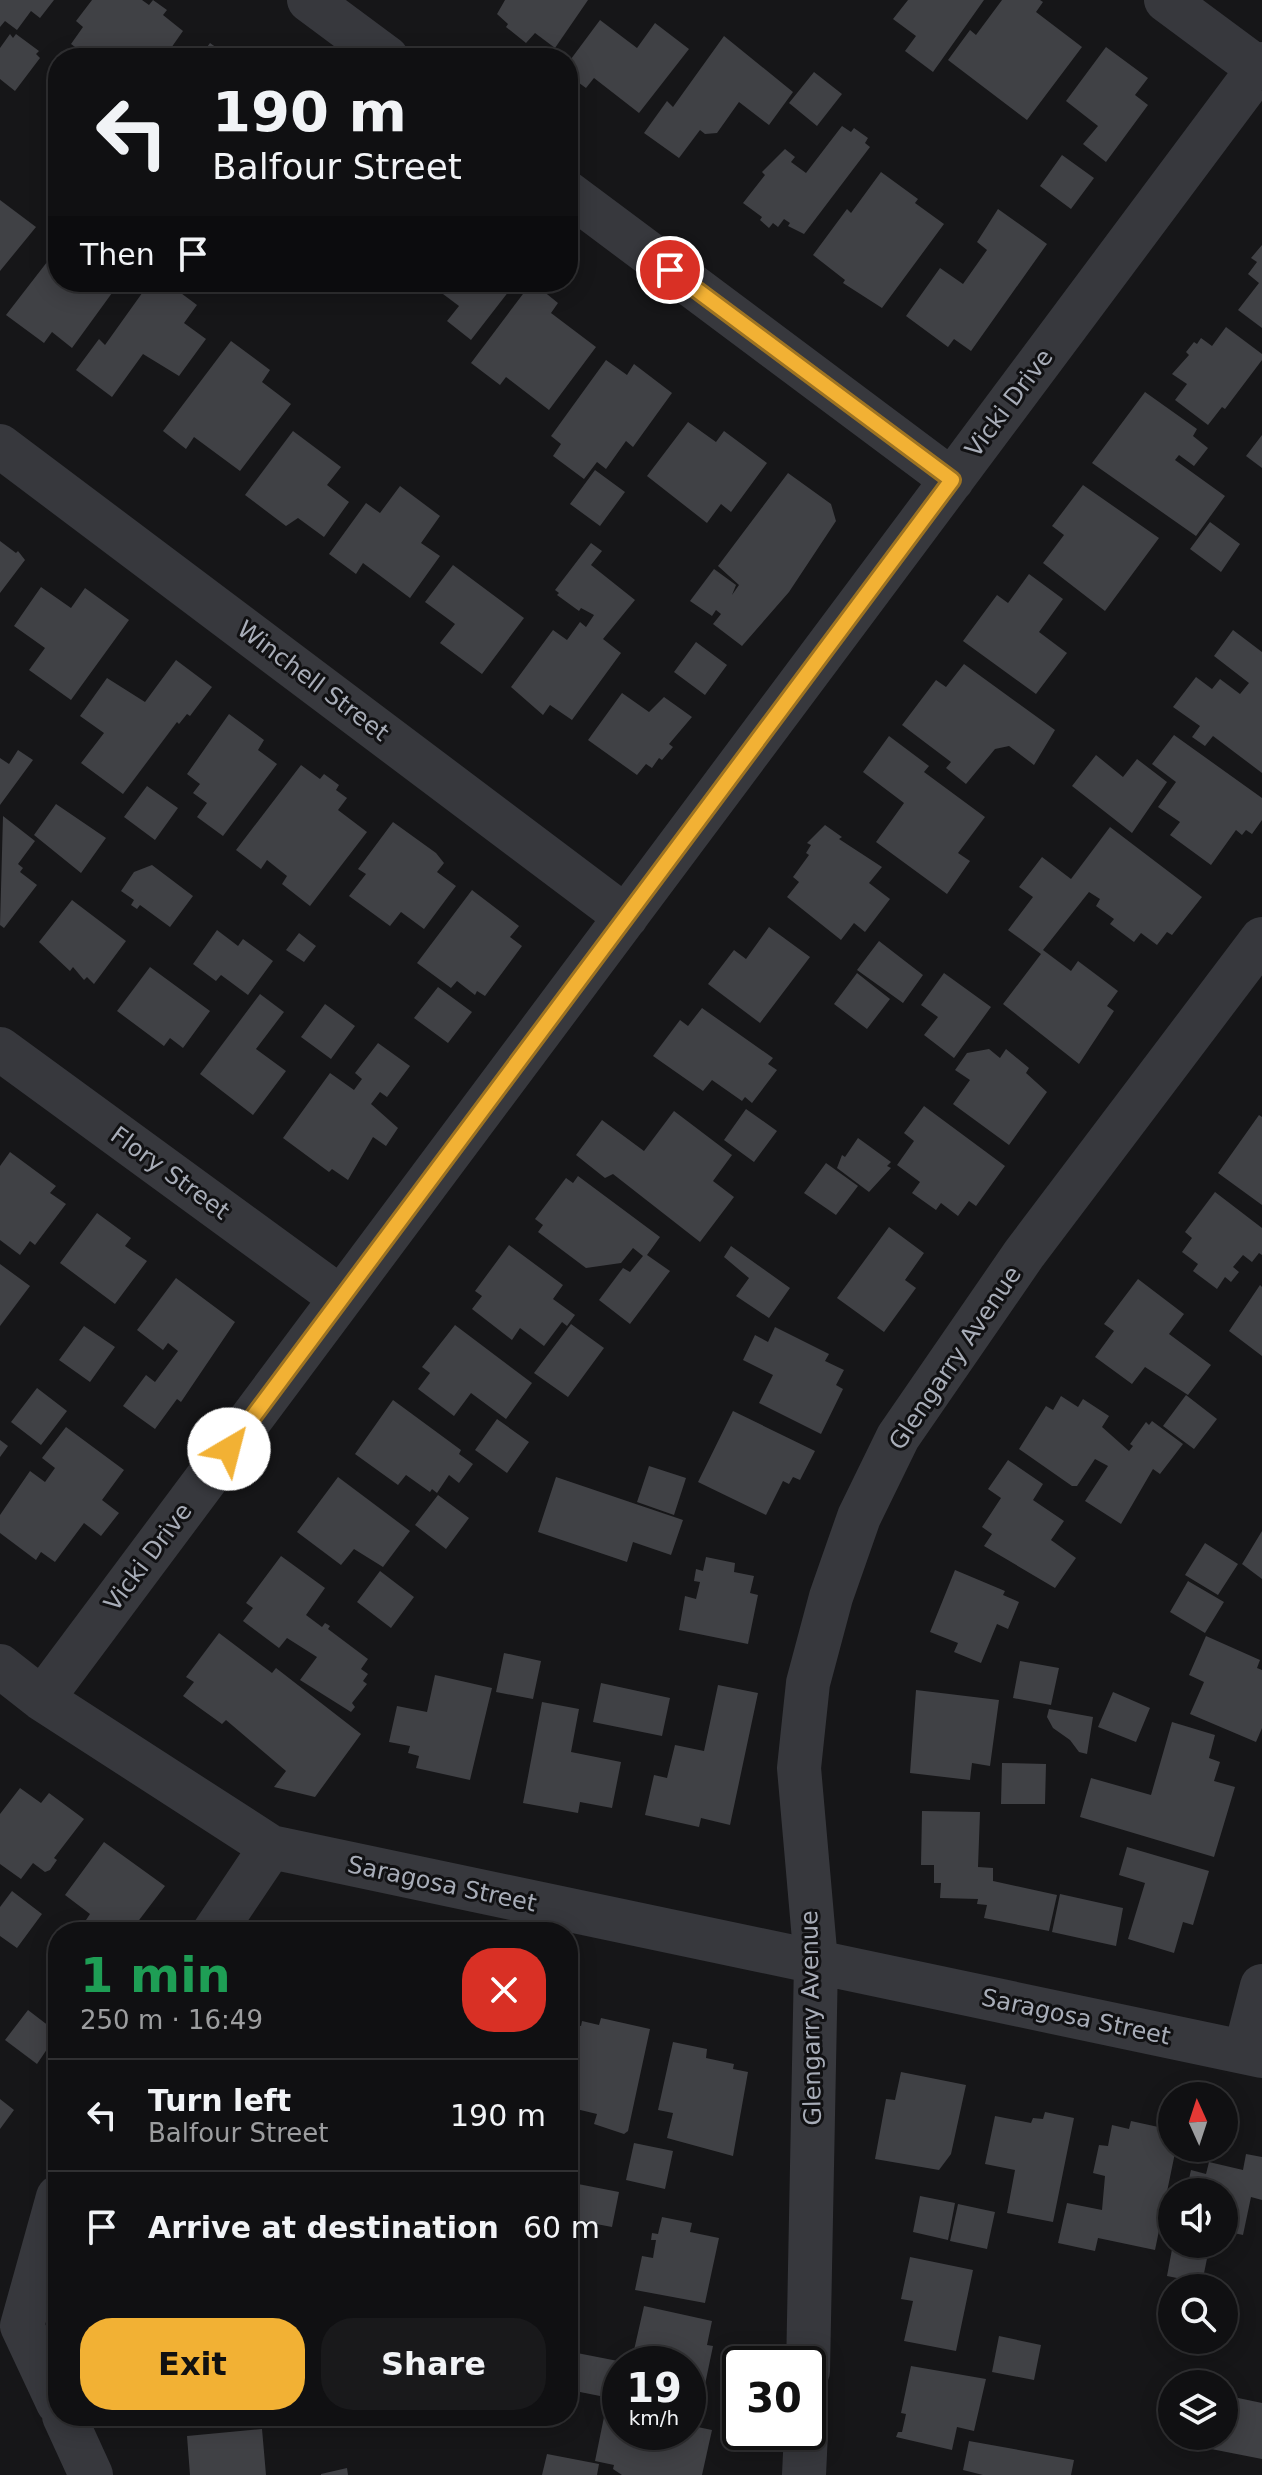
<!DOCTYPE html>
<html lang="en">
<head>
<meta charset="utf-8">
<style>
  :root { --surface:#101012; --page:#19191b; --text:#f1f3f6; --muted:#9c9d9f; --line:#303032; --accent:#f2b134 }
  body { margin:0; font-family:"DejaVu Sans",sans-serif; background:var(--page); color:var(--text); height:100vh; display:flex; flex-direction:column; font-size:30px; white-space:nowrap }
  * { box-sizing:border-box; margin:0 }
  p { font-size:26px; color:var(--muted) }
  .icon { flex:none; width:44px; height:44px; fill:none; stroke:currentColor; stroke-width:2; stroke-linecap:round; stroke-linejoin:round }
  .map { position:relative; flex:1; overflow:hidden }
  .details { position:absolute; left:48px; top:1922px; width:530px; height:504px; display:flex; flex-direction:column; background:var(--surface); border-radius:32px; box-shadow:0 4px 20px #0003,0 0 0 2px var(--line) }
  .details>* { flex:none }
  .guide { position:absolute; left:48px; top:48px; width:530px; height:244px; border-radius:32px; box-shadow:0 4px 20px #0003,0 0 0 2px var(--line); background:#101012; color:var(--text); overflow:hidden }
  .needle { width:52px; rotate:357deg }
  .tools { position:absolute; left:1158px; top:2082px; display:grid; gap:16px }
  .tools a { display:grid; place-items:center; width:80px; height:80px; border-radius:50%; background:var(--surface); box-shadow:0 4px 20px #0003,0 0 0 2px var(--line); font-size:40px }
  .speed { position:absolute; left:602px; top:2346px; display:flex; gap:16px; font-size:40px; font-weight:700; text-align:center }
  .speed>* { display:grid; place-content:center; width:104px; height:104px; border-radius:50%; background:var(--surface); box-shadow:0 4px 20px #0003,0 0 0 2px var(--line); line-height:1 }
  .speed small { font-size:20px; font-weight:400 }
  .speed .limit { border:4px solid #111; border-radius:12px; background:#fff; color:#111 }
  .pin { position:absolute; display:grid; place-items:center; width:68px; height:68px; color:#fff; margin:-34px; border:4px solid #fff; border-radius:50%; box-shadow:0 2px 8px #0007 }
  .me { position:absolute; width:88px; margin:-44px; rotate:37deg; stroke-linejoin:round; filter:drop-shadow(0 0 6px #0008) }
  .turn { display:flex; align-items:center; gap:28px; height:168px; padding:0 32px; font-size:36px }
  .turn .icon { width:104px; height:104px; stroke-width:2.5 }
  .turn b { display:block; font-size:56px; line-height:68px }
  .then { display:flex; align-items:center; height:76px; padding:0 32px; background:#0003; gap:16px; font-size:30px }
  .round { display:grid; place-items:center; flex:none; width:84px; height:84px; border-radius:32px; background:var(--page) }
  .head { display:flex; align-items:center; justify-content:space-between; height:136px; padding:0 32px }
  h1 { font-size:48px; font-weight:700; line-height:60px; color:#1e9e55 }
  .cta { display:flex; gap:16px; margin-top:auto; padding:16px 32px }
  .cta a { flex:1; height:92px; border-radius:32px; background:var(--accent); color:#111; font-size:32px; font-weight:700; line-height:92px; text-align:center }
  .cta a+a { background:var(--page); color:var(--text) }
  ul { padding:0; list-style:none }
  li { display:flex; align-items:center; gap:24px; height:112px; padding:0 32px; border-top:2px solid var(--line) }
  li div { flex:1 }
  li b { display:block; font-size:30px }
  li em { font-style:normal }
  .map>svg:first-child { display:block }
</style>
</head>
<body>
<div class="map">
<svg width="1262" height="2475" viewBox="0 0 1262 2475">
  <rect width="100%" height="100%" fill="#161618"/>
  <path fill="#404145" d="M0 0H54L40 18 31 11 17 30 5 21 0 27Z
    M92 0H142L149 5 153 0 167 10 163 15 183 31 164 58H90L71 44 83 27 76 21Z
    M505 0H588L555 48 535 33 526 43 506 27 508 24 497 14Z
    M908 0H984L933 72 905 51 916 36 893 19Z
    M1002 0H1040L1043 2 1036 12 1082 47 1027 120 948 60 970 30 976 35Z
    M600 20 637 48 655 23 689 49 639 113 594 78 586 88 568 75V63Z
    M10 34 13 38 16 34 39 51 36 54 40 58 15 91 0 79V48Z
    M724 36 793 92 769 125 739 102 717 133 705 134 700 130 679 158 644 133 667 101 673 107Z
    M210 43 231 58H199Z
    M1106 47 1148 78 1135 95 1148 105 1106 162 1083 144 1098 126 1066 101Z
    M814 72 842 94 817 126 789 103Z
    M842 126 851 132 854 128 868 138 865 143 870 147 804 234 788 226 790 223 784 219 778 227 773 223 769 228 760 220 762 217 743 203 765 175 762 172 785 149 795 157 791 162 806 173Z
    M1062 155 1094 178 1071 209 1040 186Z
    M881 172 918 199 915 203 944 224 882 308 843 283 845 280 813 255 847 209 851 213Z
    M0 200 36 227 0 271Z
    M998 209 1047 244 971 351 954 339 948 347 906 316 940 268 963 284 987 250 977 242Z
    M1262 245V328L1238 310 1259 283 1248 274 1257 262 1251 258Z
    M54 253 58 256V282H120L72 348 52 332 44 343 6 315Z
    M150 282H166L197 305 184 323 206 339 179 376 143 354 112 397 76 370 99 339 105 345Z
    M439 282H516L471 340 447 321 459 306 443 294 447 288Z
    M532 282 558 303 551 313 596 347 549 410 506 377 500 385 471 363Z
    M1226 327 1262 354V360L1225 409 1222 407 1208 425 1175 400 1187 384 1172 374 1189 355 1186 352 1194 342 1197 344 1201 338 1212 346Z
    M231 341 270 370 262 382 291 404 240 471 194 437 186 449 163 431Z
    M606 360 627 375 634 364 672 393 633 447 626 441 606 469 597 462 584 479 553 456 561 444 551 436Z
    M1145 392 1197 429 1193 436 1208 448 1194 466 1179 455 1175 460 1225 496 1196 536 1092 463Z
    M688 422 716 442 724 431 767 463 731 512 721 504 707 523 647 476Z
    M293 431 341 467 327 485 349 502 324 537 298 518 286 526 245 495Z
    M1262 435V468L1246 456Z
    M595 470 625 492 600 526 570 504Z
    M788 473 831 504 836 521 789 592 742 646 713 624 721 614 716 610 712 616 690 601 714 569 736 585 732 595 739 585 718 566Z
    M1083 485 1159 538 1105 611 1043 563 1064 535 1052 526Z
    M400 486 440 516 421 543 440 556 410 598 363 563 356 574 329 554 366 503 380 513Z
    M1210 522 1240 544 1221 572 1190 549Z
    M0 541 16 553 18 551 25 560 0 593Z
    M591 543 602 551 591 565 635 600 603 639 621 653 572 720 550 705 543 715 511 687 553 630 567 640 580 622 586 627 594 615 581 608 579 611 557 595 559 593 555 590Z
    M453 565 524 618 482 674 440 643 455 624 425 602Z
    M1029 574 1063 599 1039 632 1067 653 1036 694 963 641 997 595 1008 603Z
    M41 587 71 608 85 588 129 620 71 700 29 670 45 648 14 626Z
    M1233 630 1262 652V773L1213 736 1205 746 1192 737 1200 726 1173 707 1196 677 1212 689 1220 679 1240 694 1249 683 1214 656Z
    M696 642 727 665 705 695 674 672Z
    M176 660 212 687 190 716 187 714 179 724 177 722 123 794 81 763 104 733 80 716 107 678 145 702Z
    M964 664 1055 730 1034 765 1009 746 995 749 966 784 946 768 951 762 902 725 936 680 946 687Z
    M622 693 649 712 664 697 692 717 669 744 673 747 662 760 659 758 652 768 646 764 637 775 588 740Z
    M229 714 264 740 258 750 277 764 223 836 197 817 207 803 193 793 200 784 187 774Z
    M1174 735 1262 798V820L1252 834 1246 830 1242 835 1236 830 1211 865 1170 835 1180 822 1158 807 1176 782 1152 764Z
    M889 736 929 766 924 772 985 817 958 853 970 861 947 894 876 842 904 803 863 772Z
    M18 750 33 760 0 805V758L9 764Z
    M1096 755 1123 777 1137 759 1167 782 1132 833 1072 786Z
    M301 765 320 779 324 774 339 785 336 790 347 798 338 810 367 832 310 906 282 884 287 876 267 860 261 869 236 850Z
    M147 786 178 808 155 840 124 817Z
    M56 804 106 838 81 873 34 835Z
    M3 816 35 841 18 864 23 868 20 872 37 885 4 928 0 925Z
    M393 822 436 853 444 863 437 872 456 886 424 929 401 912 390 926 349 896 366 874 358 869Z
    M825 825 842 837 839 839 882 867 869 883 890 899 865 932 854 923 841 940 787 897 799 882 793 877 809 855 806 853 811 845 807 843Z
    M1110 827 1202 897 1172 935 1167 932 1157 945 1141 933 1134 942 1110 924 1114 919 1096 906 1100 899 1089 892 1043 950 1071 971 1078 961 1118 991 1107 1006 1114 1011 1079 1064 1003 1004 1041 954 1008 930 1033 897 1019 887 1042 857 1071 879Z
    M152 865 193 896 170 927 140 905 137 909 131 905 134 900 121 891 134 872Z
    M472 890 519 926 510 937 522 946 485 996 477 991 475 995 457 981 451 988 417 963Z
    M72 900 126 941 94 984 87 977 84 980 73 967 70 971 39 942Z
    M769 927 810 957 760 1023 708 984 734 950 746 959Z
    M217 930 238 946 243 939 273 961 248 995 221 975 216 981 193 964Z
    M299 933 316 946 304 962 286 950Z
    M879 941 923 975 903 1003 857 970Z
    M150 967 210 1011 183 1048 170 1038 164 1046 117 1011Z
    M857 973 890 999 867 1029 834 1004Z
    M944 973 991 1007 954 1058 924 1035 938 1017 921 1005Z
    M438 987 472 1012 448 1043 414 1018Z
    M260 994 284 1012 256 1049 286 1071 253 1115 200 1074Z
    M325 1004 355 1026 331 1059 301 1037Z
    M702 1008 773 1058 768 1064 777 1070 752 1103 745 1097 742 1101 712 1080 703 1091 653 1056 680 1020 688 1026Z
    M378 1043 410 1066 387 1097 380 1092 371 1104 398 1128 386 1146 373 1137 348 1180 332 1169 329 1172 283 1138 330 1073 354 1090 362 1079 355 1073Z
    M989 1049 1000 1058 1006 1049 1029 1068 1026 1073 1047 1092 1009 1145 953 1104 970 1080 955 1070 967 1053Z
    M924 1106 1005 1166 976 1206 969 1201 958 1216 941 1203 936 1210 912 1193 920 1182 897 1165 914 1141 904 1133Z
    M746 1109 777 1131 754 1162 724 1140Z
    M674 1111 732 1155 713 1181 734 1197 700 1242 613 1174 605 1178 576 1155 602 1120 644 1151Z
    M1259 1115 1262 1117V1205L1218 1173Z
    M858 1138 891 1162 887 1166 891 1168 869 1192 837 1168 842 1155 845 1157Z
    M10 1152 56 1186 50 1193 66 1204 35 1245 30 1241 20 1255 0 1240V1166Z
    M826 1163 858 1186 836 1215 804 1193Z
    M578 1176 660 1237 647 1255 670 1271 630 1324 599 1300 623 1268 630 1272 643 1256 633 1248 621 1263 586 1268 538 1232 543 1225 535 1219 566 1178 573 1183Z
    M1215 1192 1262 1228V1255L1259 1253 1252 1262 1243 1255 1233 1267 1239 1272 1231 1282 1225 1277 1217 1289 1193 1271 1198 1264 1182 1252 1192 1238 1185 1232Z
    M97 1213 131 1238 125 1246 147 1261 115 1304 60 1263Z
    M889 1227 924 1253 905 1280 916 1288 884 1332 837 1298Z
    M509 1245 563 1285 553 1299 575 1315 567 1326 562 1322 544 1346 520 1328 512 1340 472 1309 482 1296 475 1291Z
    M731 1246 790 1288 769 1318 736 1296 749 1278 724 1257Z
    M0 1264 30 1286 0 1326Z
    M176 1278 235 1322 181 1402 177 1399 155 1429 123 1406 146 1375 155 1382 178 1351 168 1343 163 1350 137 1330Z
    M1138 1279 1184 1314 1169 1334 1211 1365 1188 1395 1145 1367 1132 1384 1095 1357 1114 1331 1104 1324Z
    M1260 1285 1262 1287V1356L1229 1331Z
    M571 1324 604 1348 568 1397 534 1373Z
    M455 1325 532 1383 506 1419 471 1393 454 1416 418 1389 430 1373 422 1367Z
    M84 1326 115 1347 90 1382 59 1360Z
    M775 1327 829 1354 825 1361 844 1370 836 1385 843 1389 821 1434 759 1403 773 1375 743 1360 755 1335 768 1342Z
    M37 1388 67 1411 41 1445 11 1422Z
    M1186 1395 1217 1419 1194 1449 1163 1426Z
    M1061 1396 1078 1407 1083 1399 1109 1416 1102 1427 1129 1451 1133 1446 1130 1444 1146 1422 1149 1425 1152 1421 1183 1444 1160 1474 1153 1469 1121 1524 1085 1501 1108 1466 1095 1459 1077 1486H1072L1019 1449 1046 1406 1053 1410Z
    M393 1400 461 1450 459 1454 473 1464 459 1483 449 1475 437 1493 432 1489 430 1492 406 1475 398 1485 355 1454Z
    M733 1411 815 1451 800 1480 793 1477 789 1484 783 1481 766 1515 698 1482Z
    M497 1419 529 1442 507 1473 475 1450Z
    M66 1427 124 1470 102 1500 119 1513 101 1536 84 1523 55 1562 41 1552 36 1560 0 1533V1515L30 1471 45 1482 55 1468 42 1458Z
    M0 1440 8 1446 0 1457Z
    M1008 1460 1043 1484 1033 1500 1064 1521 1051 1540 1076 1558 1055 1588 984 1546 992 1534 982 1527 1001 1498 988 1489Z
    M649 1466 686 1478 674 1515 637 1502Z
    M338 1477 410 1531 383 1567 354 1549 341 1565 297 1532Z
    M556 1477 683 1520 671 1555 633 1542 627 1562 538 1532Z
    M438 1495 469 1518 446 1549 415 1525Z
    M1262 1531V1579L1242 1564Z
    M1205 1543 1238 1564 1218 1595 1185 1575Z
    M281 1556 325 1588 306 1615 322 1627 325 1623 330 1626 328 1629 368 1659 361 1669 368 1674 363 1681 367 1684 352 1703 355 1707 351 1712 300 1680 317 1657 287 1638 279 1648 243 1621 253 1608 246 1603Z
    M706 1557 735 1563 734 1572 754 1576 750 1593 758 1595 748 1644 679 1630 685 1596 696 1599 700 1582 694 1581 696 1569 703 1571Z
    M955 1570 1005 1591 1003 1595 1019 1602 1008 1629 997 1624 981 1663 954 1652 958 1643 930 1632Z
    M380 1571 414 1597 391 1628 357 1602Z
    M1188 1581 1224 1602 1205 1633 1170 1612Z
    M219 1633 272 1673 276 1668 361 1734 315 1797 274 1787 286 1771 226 1720 222 1724 183 1696 194 1682 186 1677Z
    M1206 1636 1260 1660 1257 1668 1262 1670V1728L1256 1742 1190 1714 1204 1682 1189 1675Z
    M504 1653 541 1661 533 1699 496 1692Z
    M1020 1661 1059 1668 1051 1705 1013 1698Z
    M435 1675 492 1688 470 1780 416 1768 419 1756 408 1753 410 1746 389 1742 397 1706 427 1712Z
    M601 1683 670 1698 662 1736 593 1722Z
    M718 1685 758 1693 730 1825 701 1818 699 1827 645 1815 654 1775 667 1778 675 1745 704 1751Z
    M916 1690 999 1700 990 1766 972 1763 970 1780 910 1773Z
    M1113 1692 1150 1708 1136 1742 1098 1727Z
    M542 1702 579 1709 571 1752 621 1762 612 1808 580 1802 578 1813 523 1803Z
    M1049 1709 1093 1717 1087 1754 1079 1752 1070 1740 1053 1728 1047 1717Z
    M1172 1722 1215 1735 1209 1758 1220 1762 1214 1781 1235 1787 1214 1857 1080 1817 1091 1778 1151 1795Z
    M1002 1763 1046 1764 1045 1804H1001Z
    M20 1788 41 1803 49 1793 84 1819 54 1858 57 1860 50 1870 45 1872 33 1863 21 1879 0 1864V1814Z
    M922 1811 980 1812 978 1867 993 1868V1881L1057 1895 1049 1931 984 1918 987 1905 977 1904 978 1899 940 1898 941 1883H934V1865H921Z
    M104 1842 165 1886 130 1932H78L90 1914 65 1895Z
    M1127 1847 1209 1871 1193 1925 1183 1922 1174 1953 1128 1939 1145 1883 1119 1875Z
    M12 1891 42 1914 17 1948 0 1936V1907Z
    M1060 1894 1123 1908 1116 1946 1052 1932Z
    M28 2010 58 2033 37 2064 5 2040Z
    M601 2018 650 2029 628 2131 624 2134 594 2124 597 2114 572 2108 568 2121V2024L581 2026 582 2021 599 2025Z
    M673 2042 707 2049 706 2058 734 2064 733 2069 748 2072 733 2156 667 2138 673 2113 658 2110Z
    M901 2072 966 2085 951 2154 939 2170 875 2159 886 2099 895 2100Z
    M0 2099 14 2110 0 2129Z
    M1045 2112 1074 2118 1053 2222 1007 2213 1015 2170 985 2164 995 2116 1031 2123 1033 2118 1043 2119Z
    M1131 2121 1172 2130V2148H1176L1155 2250 1098 2238 1095 2251 1058 2243 1067 2203 1102 2210 1105 2176 1093 2173 1099 2145 1108 2146 1112 2125 1129 2129Z
    M634 2143 673 2151 665 2189 626 2180Z
    M1246 2154 1262 2157V2200L1251 2197 1243 2235 1224 2231V2192H1186L1191 2170 1206 2174 1209 2162 1243 2170Z
    M578 2184 619 2192 612 2227 570 2219Z
    M920 2196 955 2203 948 2240 913 2232Z
    M958 2204 995 2212 987 2249 950 2241Z
    M662 2217 692 2223 690 2232 719 2238 705 2303 635 2290 642 2256 653 2258 656 2240H651L652 2233 658 2234Z
    M1173 2244H1210L1202 2283 1167 2276Z
    M910 2257 973 2270 956 2351 904 2341 913 2301 901 2299Z
    M644 2306 712 2321 707 2345 713 2346 702 2399 688 2396V2364H655L632 2359Z
    M999 2336 1041 2345 1034 2380 992 2372Z
    M577 2353 618 2361 610 2398 570 2390Z
    M911 2366 986 2379 974 2431 957 2427 952 2450 896 2437 898 2432H902L906 2414 901 2413Z
    M1224 2395 1262 2403V2459L1206 2448 1209 2436H1224Z
    M255 2416H297V2419L255 2423Z
    M604 2417 620 2420V2432H688V2425L712 2430 702 2475H622L613 2469 614 2465 595 2461Z
    M262 2429 266 2475H190L187 2436Z
    M969 2441 1074 2460 1071 2475H983L963 2470Z
    M547 2454 599 2464 597 2475H542Z
    M347 2468 348 2475H321V2474Z"/>
  <g fill="none" stroke-linecap="round" stroke-linejoin="round">
    <path stroke="#37383d" stroke-width="44" d="M309 0 387 58
      M1166 0 1259 69
      M568 193 952 480
      M0 446 626 917
      M0 1049 341 1298
      M0 1666 42 1699 271 1847 1262 2056
      M42 1699 1262 64
      M214 1932 271 1847
      M1245 2052 1262 1986
      M58 2197 22 2326 58 2403
      M808 2371 816 1962 799 1768 808 1683 831 1597 859 1517 898 1437 1024 1254 1262 939
      M64 2416 91 2475
      M804 2475 806 2432"/>
  </g>
  <g fill="none" stroke-linecap="round" stroke-linejoin="round">
    <g stroke="#9d7322" stroke-width="20">
      <path id="route" d="M229 1449 952 480 670 270"/>
    </g>
    <use href="#route" stroke="#f2b134" stroke-width="14"/>
  </g>
  <g text-anchor="middle" stroke-width="6" stroke-linejoin="round" paint-order="stroke">
    <g font-size="24" fill="#a8adb8" stroke="#111113">
      <text transform="translate(1009 403) rotate(-53)" y="8">Vicki Drive</text>
      <text transform="translate(313 681) rotate(37)" y="8">Winchell Street</text>
      <text transform="translate(170 1173) rotate(36)" y="8">Flory Street</text>
      <text transform="translate(955 1358) rotate(-56)" y="8">Glengarry Avenue</text>
      <text transform="translate(148 1557) rotate(-53)" y="8">Vicki Drive</text>
      <text transform="translate(442 1884) rotate(12)" y="8">Saragosa Street</text>
      <text transform="translate(1076 2017) rotate(12)" y="8">Saragosa Street</text>
      <text transform="translate(811 2018) rotate(-91)" y="8">Glengarry Avenue</text>
    </g>
  </g>
</svg>
<div class="tools">
<a><svg class="needle" viewBox="-14 -14 28 28"><path d="M0-13l5 13h-10z" fill="#e53935"/><path d="M0 13l5-13h-10z" fill="#9c9d9f"/></svg></a>
<a><svg class="icon" aria-label="sound" viewBox="0 0 24 24"><path d="M4 9h4l5-4v14l-5-4H4zM17 9q2 3 0 6"/></svg></a>
<a><svg class="icon" aria-label="search" viewBox="0 0 24 24"><circle cx="10" cy="10" r="6"/><path d="M15 15l6 6"/></svg></a>
<a><svg class="icon" aria-label="layers" viewBox="0 0 24 24"><path d="M12 4l9 5-9 5-9-5zM3 14l9 5 9-5"/></svg></a>
</div>
<div class="speed"><div>19<small>km/h</small></div><div class="limit">30</div></div>
<div class="pin" style="left:670px;top:270px;background:#d93025"><svg class="icon" aria-label="arrive" viewBox="0 0 24 24"><path d="M6 21V4h12l-3 4 3 4H6"/></svg></div>
<svg class="me" style="left:229px;top:1449px" viewBox="-20 -20 40 40"><circle r="19" fill="#fff"/><path d="M0-13L10 11 0 6-10 11z" fill="#f2b134"/></svg>
<div class="guide">
<div class="turn"><svg class="icon" aria-label="left" viewBox="0 0 24 24"><path d="M17 20v-9H6M10 6l-5 5 5 5"/></svg><div><b>190 m</b>Balfour Street</div></div>
<div class="then">Then<svg class="icon" aria-label="arrive" viewBox="0 0 24 24"><path d="M6 21V4h12l-3 4 3 4H6"/></svg></div>
</div>
<section class="details">
<div class="head"><div><h1>1 min</h1><p>250 m · 16:49</p></div><a class="round" style="background:#d93025;color:#fff"><svg class="icon" aria-label="close" viewBox="0 0 24 24"><path d="M6 6l12 12M18 6L6 18"/></svg></a></div>
<ul>
<li><svg class="icon" aria-label="left" viewBox="0 0 24 24"><path d="M17 20v-9H6M10 6l-5 5 5 5"/></svg><div><b>Turn left</b><p>Balfour Street</p></div><em>190 m</em></li>
<li><svg class="icon" aria-label="arrive" viewBox="0 0 24 24"><path d="M6 21V4h12l-3 4 3 4H6"/></svg><div><b>Arrive at destination</b></div><em>60 m</em></li>
</ul>
<div class="cta"><a>Exit</a><a>Share</a></div>
</section>
</div>
</body>
</html>
